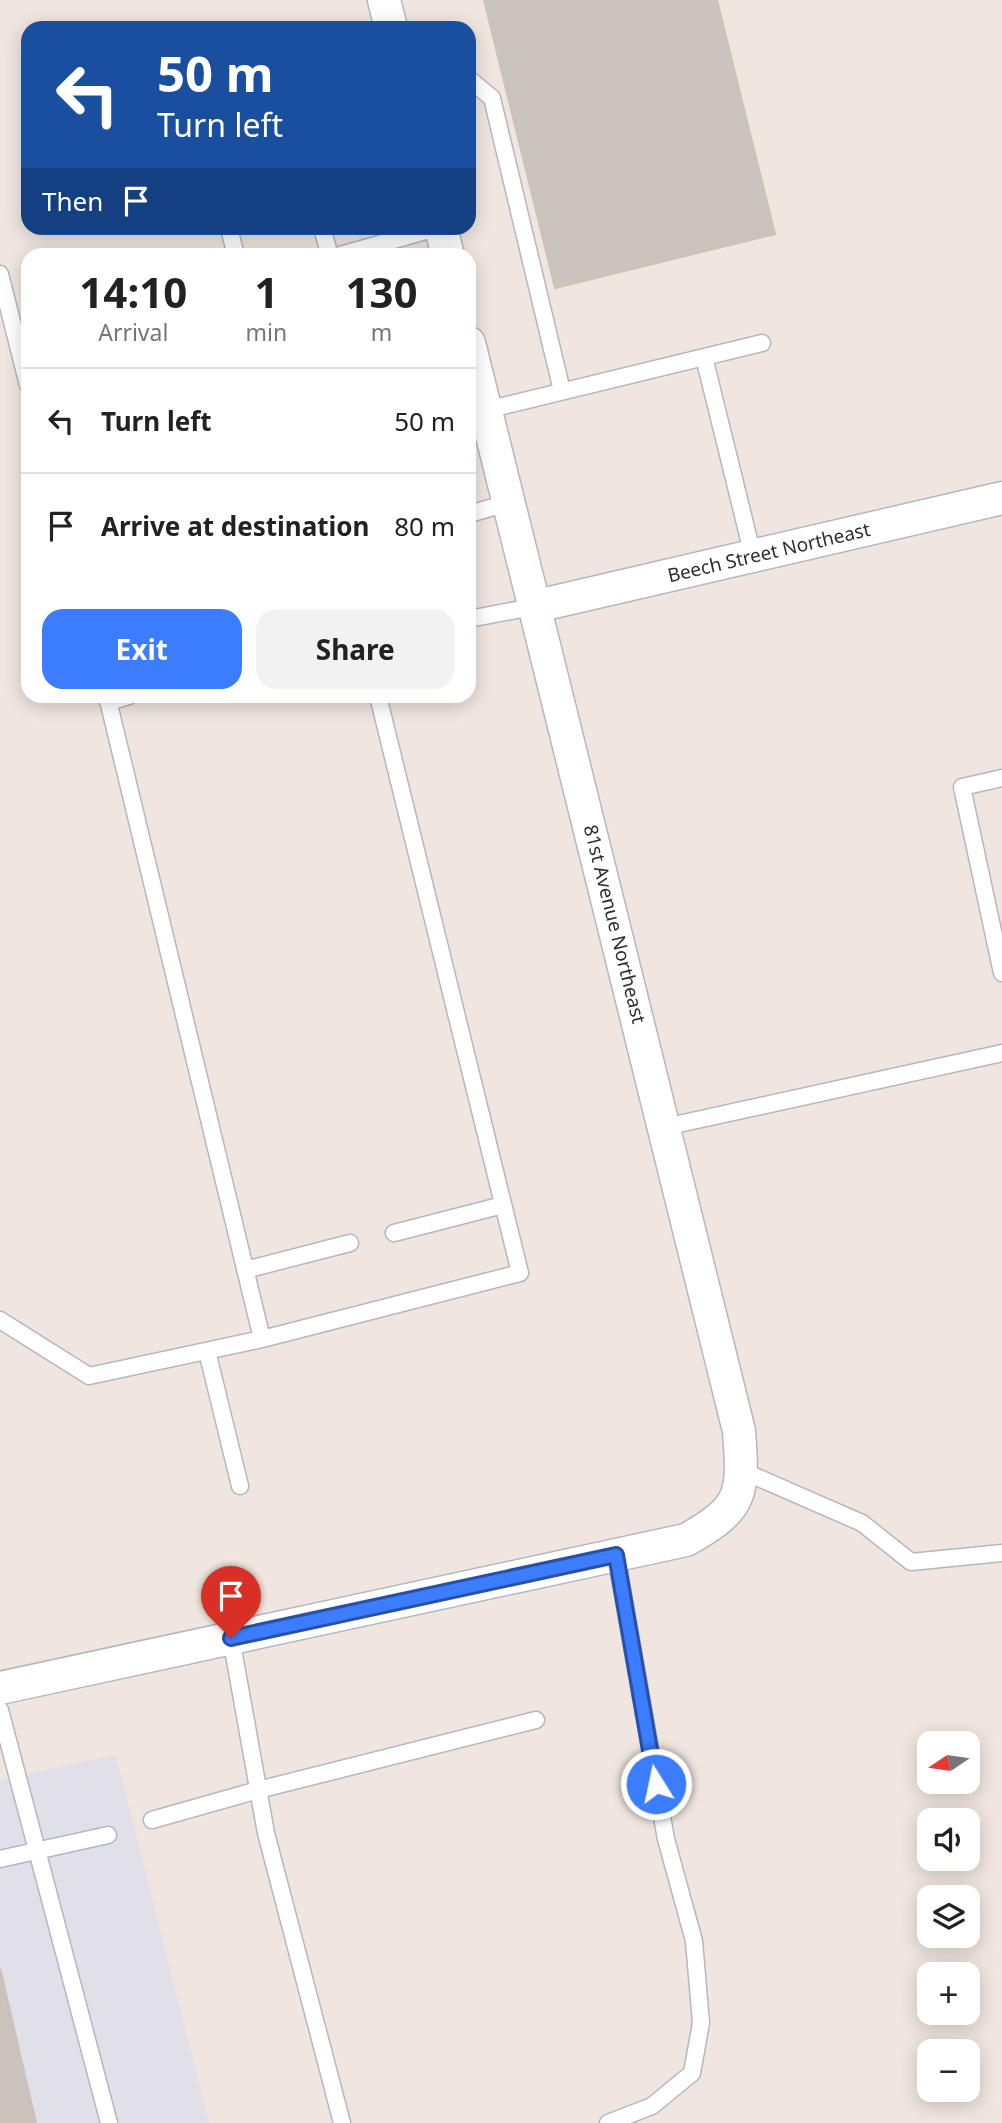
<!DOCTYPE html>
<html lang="en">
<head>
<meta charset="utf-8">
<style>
  :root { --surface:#fff; --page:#f2f2f2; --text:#222; --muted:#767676; --line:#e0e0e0; --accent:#3c7cff }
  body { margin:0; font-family:"Noto Sans",sans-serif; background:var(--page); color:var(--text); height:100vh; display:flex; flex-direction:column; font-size:26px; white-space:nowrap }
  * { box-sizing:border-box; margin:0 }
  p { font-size:23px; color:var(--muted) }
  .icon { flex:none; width:38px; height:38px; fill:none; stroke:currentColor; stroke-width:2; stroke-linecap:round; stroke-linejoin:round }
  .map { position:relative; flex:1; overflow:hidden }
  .sheet { position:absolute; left:21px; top:248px; width:455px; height:455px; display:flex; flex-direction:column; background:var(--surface); border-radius:21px; box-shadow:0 4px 18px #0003 }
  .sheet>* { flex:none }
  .top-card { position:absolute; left:21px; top:21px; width:455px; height:214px; border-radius:21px; box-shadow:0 4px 18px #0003; background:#1a4fa0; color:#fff; overflow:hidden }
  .needle { width:46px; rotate:257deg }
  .tools { position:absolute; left:917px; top:1731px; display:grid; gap:14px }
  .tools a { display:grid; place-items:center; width:63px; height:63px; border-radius:14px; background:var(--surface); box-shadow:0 4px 18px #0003; font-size:35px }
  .pin { position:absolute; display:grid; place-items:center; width:60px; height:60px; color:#fff; margin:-72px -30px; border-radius:50% 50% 50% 0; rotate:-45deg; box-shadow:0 0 7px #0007 }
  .pin .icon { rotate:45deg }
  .me { position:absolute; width:77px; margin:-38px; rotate:350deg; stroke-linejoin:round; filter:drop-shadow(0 0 5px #0008) }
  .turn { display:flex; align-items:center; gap:24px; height:147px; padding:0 21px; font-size:32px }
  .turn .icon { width:91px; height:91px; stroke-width:2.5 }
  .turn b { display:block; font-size:49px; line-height:60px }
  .then { display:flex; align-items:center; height:66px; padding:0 21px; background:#0003; gap:14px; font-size:26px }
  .eta { display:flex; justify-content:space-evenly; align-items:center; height:119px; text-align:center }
  .eta b { font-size:42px; font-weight:700; line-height:49px }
  .button { display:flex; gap:14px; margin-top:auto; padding:14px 21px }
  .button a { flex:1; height:80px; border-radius:21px; background:var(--accent); color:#fff; font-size:28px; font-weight:700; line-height:80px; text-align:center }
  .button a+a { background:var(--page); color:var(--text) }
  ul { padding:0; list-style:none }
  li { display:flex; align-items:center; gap:21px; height:105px; padding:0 21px; border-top:2px solid var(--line) }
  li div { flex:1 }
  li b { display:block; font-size:26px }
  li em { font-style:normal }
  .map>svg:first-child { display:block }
</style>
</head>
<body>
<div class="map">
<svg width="1002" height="2123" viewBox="0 0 1002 2123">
  <rect width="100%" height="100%" fill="#f0e6df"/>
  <path fill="#e1dfe8" d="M116 1755 209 2123H0V1779Z"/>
  <path fill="#cbc3be" stroke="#ccc2b7" stroke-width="2" d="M484 0H717L775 234 555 288Z
    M0 1968 36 2123H0Z"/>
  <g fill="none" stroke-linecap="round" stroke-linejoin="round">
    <g stroke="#b2b7c2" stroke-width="19">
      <path id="lane" d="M469 79 492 98 562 391
        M229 228 236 256
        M322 228 330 256
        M337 256 436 228
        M0 274 28 385
        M704 357 753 556
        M486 410 762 343
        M469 514 511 502
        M469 619 537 606
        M107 696 262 1339
        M108 702 129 696
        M1002 778 962 787 1002 973
        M665 1127 1002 1053
        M394 1233 503 1205
        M245 1270 350 1243
        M0 1320 89 1376 262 1339 520 1273 378 696
        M207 1351 240 1486
        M743 1471 862 1523 911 1562 1002 1553
        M231 1638 266 1833 342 2123
        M0 1710 109 2123
        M152 1820 258 1790 536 1720
        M0 1859 108 1835
        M608 2123 652 2106 692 2073 701 2023 694 1941 666 1839 616 1555"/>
    </g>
    <g stroke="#b2b7c2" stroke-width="35">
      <g id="street">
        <path d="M384 0 391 28"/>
        <path d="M441 228 448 256"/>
        <path id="s1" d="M537 606 1002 498"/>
        <path d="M0 1688 686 1540C743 1508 744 1495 739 1431L469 343"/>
      </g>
    </g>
    <use href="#lane" stroke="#fff" stroke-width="16"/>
    <use href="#street" stroke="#fff" stroke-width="32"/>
  </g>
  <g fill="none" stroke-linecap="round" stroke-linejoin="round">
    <g stroke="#2751a6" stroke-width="18">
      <path id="route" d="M231 1638 616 1555 656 1784"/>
    </g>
    <use href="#route" stroke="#3c7cff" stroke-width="12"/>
  </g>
  <g text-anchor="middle" stroke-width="6" stroke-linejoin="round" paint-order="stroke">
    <g font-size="19" fill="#2d2d2d" stroke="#fff">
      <text dy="7" stroke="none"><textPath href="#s1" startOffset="238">Beech Street Northeast</textPath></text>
      <text transform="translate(615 924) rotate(76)" y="7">81st Avenue Northeast</text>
    </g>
  </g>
</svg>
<div class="tools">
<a><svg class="needle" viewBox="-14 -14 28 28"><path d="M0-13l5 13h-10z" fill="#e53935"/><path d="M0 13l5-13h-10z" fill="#767676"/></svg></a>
<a><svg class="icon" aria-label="sound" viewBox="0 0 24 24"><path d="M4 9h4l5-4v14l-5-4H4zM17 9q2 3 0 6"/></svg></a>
<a><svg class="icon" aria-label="layers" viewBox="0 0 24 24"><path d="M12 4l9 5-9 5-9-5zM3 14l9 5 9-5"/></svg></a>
<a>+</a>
<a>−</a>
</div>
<div class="pin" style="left:231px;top:1638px;background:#d93025"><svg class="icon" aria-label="arrive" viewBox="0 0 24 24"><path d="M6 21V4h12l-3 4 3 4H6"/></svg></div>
<svg class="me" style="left:656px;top:1784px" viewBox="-20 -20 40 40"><circle r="17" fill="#3c7cff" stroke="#fff" stroke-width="3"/><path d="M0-11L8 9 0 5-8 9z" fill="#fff"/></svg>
<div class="top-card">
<div class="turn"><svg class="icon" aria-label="left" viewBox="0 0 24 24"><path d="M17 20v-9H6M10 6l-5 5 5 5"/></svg><div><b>50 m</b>Turn left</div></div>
<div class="then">Then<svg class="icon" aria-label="arrive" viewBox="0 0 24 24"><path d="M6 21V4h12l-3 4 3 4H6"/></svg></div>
</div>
<section class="sheet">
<div class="eta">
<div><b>14:10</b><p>Arrival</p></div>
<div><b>1</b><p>min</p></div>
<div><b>130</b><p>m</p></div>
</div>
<ul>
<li><svg class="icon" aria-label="left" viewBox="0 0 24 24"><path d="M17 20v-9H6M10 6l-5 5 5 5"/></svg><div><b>Turn left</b></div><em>50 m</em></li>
<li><svg class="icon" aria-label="arrive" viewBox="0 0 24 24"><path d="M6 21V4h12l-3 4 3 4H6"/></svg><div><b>Arrive at destination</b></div><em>80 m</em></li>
</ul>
<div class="button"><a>Exit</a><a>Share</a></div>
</section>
</div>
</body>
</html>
